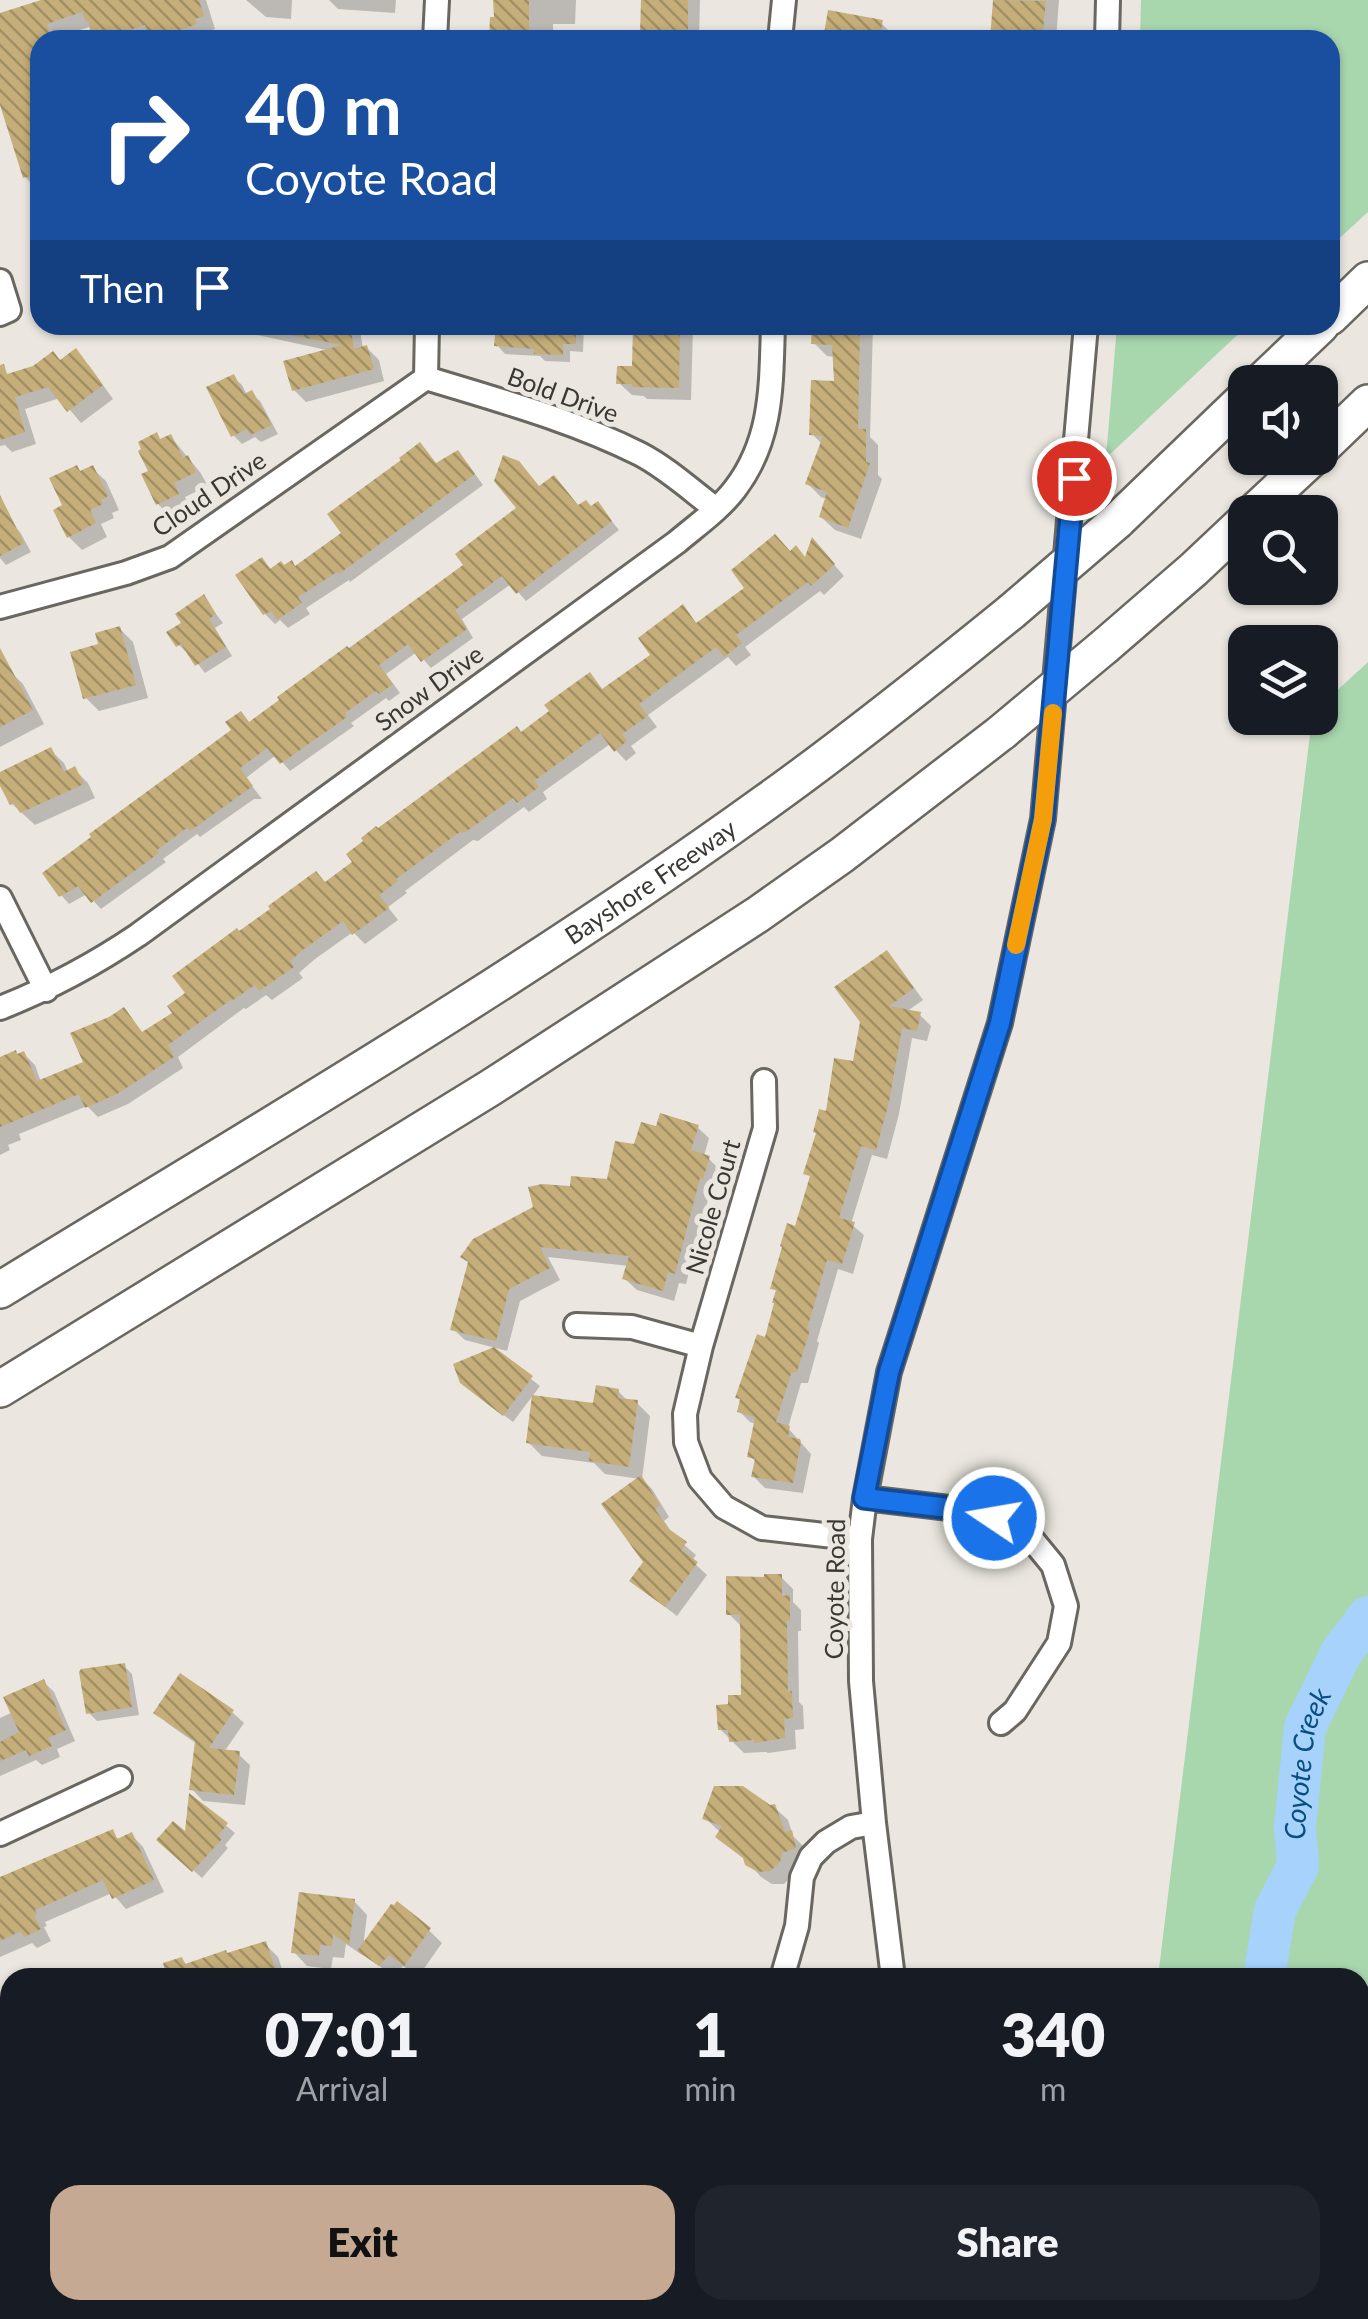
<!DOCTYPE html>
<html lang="en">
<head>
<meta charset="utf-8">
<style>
  :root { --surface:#171b24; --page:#20242c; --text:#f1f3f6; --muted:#9ea1a6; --accent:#c5a993 }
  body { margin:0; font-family:Lato,sans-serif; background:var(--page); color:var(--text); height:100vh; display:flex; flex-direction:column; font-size:38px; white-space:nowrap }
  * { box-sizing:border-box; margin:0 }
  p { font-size:32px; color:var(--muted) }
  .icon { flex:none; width:55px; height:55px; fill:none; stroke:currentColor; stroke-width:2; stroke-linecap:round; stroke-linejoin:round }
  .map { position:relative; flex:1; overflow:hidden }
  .side { position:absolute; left:0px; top:1968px; width:1370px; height:352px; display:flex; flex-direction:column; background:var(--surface); border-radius:30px 30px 0 0; box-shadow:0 2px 8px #0004 }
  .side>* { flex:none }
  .top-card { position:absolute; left:30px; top:30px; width:1310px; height:305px; border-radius:30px; box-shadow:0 2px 8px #0004; background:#1a4fa0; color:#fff; overflow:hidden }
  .tools { position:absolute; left:1228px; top:365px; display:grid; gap:20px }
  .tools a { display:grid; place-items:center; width:110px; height:110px; border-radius:20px; background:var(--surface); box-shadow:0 2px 8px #0004; font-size:50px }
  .pin { position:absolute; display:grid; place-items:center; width:85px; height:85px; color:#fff; margin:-42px; border:5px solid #fff; border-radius:50%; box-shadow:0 2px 10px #0007 }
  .me { position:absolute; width:110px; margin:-55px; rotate:282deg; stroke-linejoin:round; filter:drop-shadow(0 0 8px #0008) }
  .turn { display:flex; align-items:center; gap:35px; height:210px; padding:0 50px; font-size:45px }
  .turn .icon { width:130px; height:130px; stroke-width:2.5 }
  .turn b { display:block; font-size:70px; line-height:85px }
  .then { display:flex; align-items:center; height:95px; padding:0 50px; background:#0003; gap:20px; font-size:38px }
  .eta { display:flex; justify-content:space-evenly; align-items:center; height:170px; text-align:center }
  .eta b { font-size:60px; font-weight:800; line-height:70px }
  .action { display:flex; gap:20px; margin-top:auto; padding:20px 50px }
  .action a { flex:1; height:115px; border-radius:30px; background:var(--accent); color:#111; font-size:40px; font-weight:800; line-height:115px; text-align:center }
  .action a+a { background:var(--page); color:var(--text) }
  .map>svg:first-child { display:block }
</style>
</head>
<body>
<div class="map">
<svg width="1368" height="2319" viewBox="0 0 1368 2319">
  <defs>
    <pattern id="building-back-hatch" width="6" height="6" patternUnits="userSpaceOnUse" patternTransform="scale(2.5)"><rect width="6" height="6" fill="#c5ae79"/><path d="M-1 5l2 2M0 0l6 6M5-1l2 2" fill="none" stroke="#a18f64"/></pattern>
  </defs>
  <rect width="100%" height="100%" fill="#ebe7e0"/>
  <path fill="#a8d7ae" d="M1141 0H1368V212L1330 247V40H1140Z
    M1117 325H1248L1106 458Z
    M1368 662V2319H1116L1117 2310H1360V1978L1158 1977 1312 718H1320V706Z"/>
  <path fill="#0003" d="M49 0H206L215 29 207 32 208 37 199 40H94L89 27 58 37 59 40H40V198L37 189 25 177 0 98V15Z
    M246 0H292L291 19 266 17Z
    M329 0H396L395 13 338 9Z
    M504 0H576L575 24H553V40H492L496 19Z
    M644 0H700L699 40H643Z
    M996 0H1059L1056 40H993Z
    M880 22 894 36 893 40H827Z
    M229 325H359L363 349 367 348 379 360 384 381 306 402 294 390 331 351 235 330Z
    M480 325H584L583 352 570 351V362L545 361 540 356 505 354 497 345 498 328Z
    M636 325H693L691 400 647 399 644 396 632 395 619 383 635 369Z
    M814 325H873L870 437 878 445V475L882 479 861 539 835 530 821 517 827 499 821 497 808 484 822 444 812 434 837 384 835 357 827 356 814 343Z
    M61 363 88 364 113 399 81 423 60 398 25 409 36 444 12 452 5 445 0 446V379Z
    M233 377 242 385 247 395 251 393 260 401 278 434 261 442 255 437 242 444 233 435Z
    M171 437 200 472 208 486 185 497 190 508 171 517 158 504 151 472 162 441Z
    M467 463 483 485 350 582 349 580 306 608 310 614 288 628 280 620 275 624 265 614 262 560 272 570 296 568 437 466Z
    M92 468 106 481 119 510 112 513 114 518 101 524 107 537 82 550 69 537 66 506 82 473Z
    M540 489 579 508 591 509 598 504 619 530 526 601 511 584 462 619 473 638 431 668 417 652 386 674 400 693 389 701 386 698 351 723 354 726 290 771 276 755 246 778 262 799H254L200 837 197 834 163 859 166 862 101 909 87 894 69 904 61 895 251 724 466 565Z
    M0 511 20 532 31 552 6 565 0 558Z
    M822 551 844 576 824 595 820 591 745 647 751 655 736 666 728 657 648 715 657 727 631 746 636 753 626 761 610 744 543 792 547 799 529 812 524 807 478 841 473 840 405 891 407 893 388 907 398 920 365 944 353 932 315 959 299 973 303 978 272 1000 266 995 246 1009 244 1008 178 1057 183 1068 128 1104 98 1117 87 1106 19 1134 21 1140 8 1145 10 1150 0 1155V1064L24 1054 35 1065 41 1082 86 1063 124 1010 144 1034 176 1013 188 994 240 934 326 884 522 735 590 675 604 691 654 655 683 608 698 625 791 554 807 559Z
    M203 597 223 623 215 628 232 656 205 673 188 651H185L176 642 184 624Z
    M120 629 133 642 148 698 99 711 86 698Z
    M10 671 23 684 44 724 0 747V676Z
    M50 750 64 763 68 772 74 769 88 783 95 798 35 825 12 804 0 781V775Z
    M886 953 897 964 923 1000 906 1012 920 1015 931 1026 927 1041 912 1038 899 1114 887 1159 872 1155 851 1224 864 1235 853 1274 838 1269 817 1341 819 1343 808 1383H801L788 1428 811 1454 803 1493 765 1488 754 1477 757 1463 750 1456 756 1424 750 1422 739 1411 742 1402 738 1397 766 1340 778 1293 773 1288 797 1229 812 1178 806 1173 828 1114 855 1064Z
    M697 1127 709 1138 704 1156 708 1158 720 1170 714 1189 711 1188 686 1284 679 1283 674 1301 637 1290 625 1279 629 1266 548 1257 560 1280 520 1301 507 1351 465 1340 453 1329 572 1189 609 1182 636 1147 657 1129Z
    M493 1350 540 1386 513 1422 470 1390Z
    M618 1391 629 1402 637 1403 650 1416 642 1479 652 1489 669 1517 664 1521 675 1537 696 1555 692 1561 707 1575 677 1616 644 1591 646 1562 640 1479 605 1474 594 1463 542 1456 528 1442Z
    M781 1577 793 1589V1602L801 1610V1631H798L799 1702 803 1706 804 1729 795 1730 796 1749 768 1753 766 1752 744 1753 720 1729 730 1707 743 1697 741 1626 729 1614Z
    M124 1666 132 1674 139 1715 97 1721 89 1713Z
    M44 1682 54 1692 75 1741 57 1749 60 1757 42 1765 36 1760 0 1776V1718L13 1712Z
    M156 1712H232L244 1723 224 1752 238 1754 250 1765 245 1805 203 1801 192 1789 197 1744 167 1723Z
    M191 1797 235 1833 225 1845 228 1848 202 1878 168 1848 187 1836Z
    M774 1807 788 1820 793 1836 804 1847 808 1861 794 1866 792 1876 784 1884H772L761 1877 747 1861 718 1837 721 1833 705 1818Z
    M112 1832 120 1841 132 1835 143 1847 164 1892 126 1909 112 1893 45 1922 47 1926 44 1927 51 1941 37 1948 32 1943 0 1957V1880Z
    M354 1901 367 1915 363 1948 413 1915 442 1943 418 1977 403 1966 393 1977 362 1952V1955L346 1944 344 1958 333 1957 331 1969 307 1966 294 1952Z
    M265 1944 278 1957 285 1978H142L167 1969 182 1960 188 1966Z
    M609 1973 633 1978H609Z
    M10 2017V2100L0 2103V2020Z
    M10 2181V2310H59L62 2319H11L0 2286V2184Z
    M151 2310H245L255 2319H142Z
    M684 2310H691L724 2319H681Z"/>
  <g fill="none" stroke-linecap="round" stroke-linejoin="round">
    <g stroke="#a6d2fc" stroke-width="42">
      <path id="s1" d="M1264 1978 1275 1910 1298 1866 1295 1827 1305 1727 1341 1653 1368 1617"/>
      <path d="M1290 2310V2319"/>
    </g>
  </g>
  <path fill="url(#building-back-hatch)" d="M41 0H199L204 16 195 19 197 24 150 40 145 25 104 38 103 35 94 38 88 21 86 22 82 12 47 24 51 40H40V173L23 178 0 105V13Z
    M493 0H529V35H518V40H489L490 17H494Z
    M641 0H688V34L640 33Z
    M993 0 1046 1 1042 40H990Z
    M828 10 883 20 879 40H826L827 34H824Z
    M286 325H350L354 349 367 345 374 369 292 391 283 361 342 345 285 334Z
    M496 325H576V344H563V355L534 354V349L494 346Z
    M633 325H680L679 388 632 387V384H616L617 366H632Z
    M812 325H860L858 429H866V462L870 463 848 528 819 517 827 492 805 484 823 436 809 435 811 380 834 381 832 345 811 344Z
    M76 348 103 385 67 412 48 387 15 397 25 432 0 440V365L4 364 7 374 33 366 53 351 60 360Z
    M234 374 244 394 252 390 272 425 250 435 247 429 231 437 206 387Z
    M157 432 160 439 171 434 183 458 188 455 196 472 174 483 179 494 156 505 141 474 148 471 138 451 141 449 138 442Z
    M420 442 436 463 458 450 475 474 339 574 337 572 298 597 302 603 277 620 271 611 263 615 235 575 262 557 270 569 281 561 284 565 292 560 295 566 341 533 327 514 401 460 399 458Z
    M503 455 519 461 539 486 554 475 578 505 586 500 591 506 598 501 612 521 516 594 502 576 455 610 467 629 421 662 408 644 379 665 393 684 379 694 376 691 345 713 347 717 280 764 267 748 240 768 253 786 190 831 188 827 157 850 159 853 91 903 78 886 59 897 42 873 91 837 89 834 231 730 225 722 241 711 249 722 279 700 277 697 347 646 349 648 463 565 455 554 516 508 494 481Z
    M77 465 80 471 93 465 108 496 101 500 103 504 90 510 96 523 67 538 53 510 62 505 49 478Z
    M0 495 24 543 0 556Z
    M775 534 790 551 796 545 805 557 812 537 835 564 811 586 808 582 736 635 742 643 724 657 716 647 639 704 648 716 622 734 627 741 614 752 600 733 534 781 539 787 517 803 513 798 467 831 462 833 461 831 396 879 398 881 379 895 389 908 352 935 343 921 304 949 290 961 294 967 259 991 255 985 233 1000 232 999 168 1045 174 1057 117 1094 85 1108 79 1094 0 1127V1057L16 1050 17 1054 24 1051 37 1081 83 1062 70 1033 109 1017 124 1007 142 1032 172 1013 167 1006 185 993 172 976 237 928 239 931 270 909 268 906 316 871 325 882 352 862 346 854 363 841 361 838 376 826 378 828 517 726 521 732 549 711 544 705 590 672 602 689 650 655 638 638 683 604 696 623 744 588 731 570Z
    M204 594 216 614 209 619 226 647 195 666 181 644 176 647 166 632 181 623 175 614Z
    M120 626 136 685 83 699 70 652 98 644 95 633Z
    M0 648 33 710 0 727Z
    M51 747 64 772 75 766 84 784 20 813 14 803 10 805 0 786V772Z
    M887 950 914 988 889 1006 921 1012 917 1031 902 1028 889 1102 876 1150 861 1146 839 1218 855 1222 842 1264 827 1260 807 1329 810 1330 797 1372 791 1373 776 1422 790 1426 788 1437 800 1439 801 1442 793 1483 751 1477 755 1459 747 1457 755 1417 737 1412 740 1399 735 1398 757 1334 765 1337 774 1303H772L776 1290 770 1289 782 1247 780 1246 787 1223 795 1226 810 1176 803 1174 816 1133 813 1132 819 1109 826 1111 834 1058 853 1061 860 1022 834 987Z
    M660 1113 699 1125 691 1150 710 1156 703 1179 700 1178 675 1274 668 1272 663 1291 622 1279 629 1256 540 1247 550 1268 509 1289 496 1341 450 1330 468 1262 460 1257 473 1239 533 1207 528 1187 542 1184 570 1186 571 1176 607 1179 615 1141 634 1144 641 1122 656 1126Z
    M494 1347 533 1376 503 1416 460 1383 453 1364Z
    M596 1385 619 1389 618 1398 638 1400 629 1467 589 1461 590 1452 526 1443 532 1395 593 1403Z
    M641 1475 660 1505 655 1509 669 1529 687 1542 681 1550 698 1562 665 1607 629 1581 643 1562 601 1504Z
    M764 1574H782V1596L790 1595V1620H787L788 1692 792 1691 793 1718 784 1719 785 1738 754 1743V1740L729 1742 728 1730H718L716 1705 728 1704V1695H741L740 1621V1615H726V1576L764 1577Z
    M125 1663 132 1707 86 1714 79 1672 81 1669Z
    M180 1673 234 1710 209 1748 240 1751 234 1795 189 1790 195 1741 153 1713Z
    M44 1679 66 1730 48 1738 52 1746 29 1756 26 1750 0 1761V1742L19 1732 3 1697Z
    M714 1786H743L770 1805 775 1804 785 1832 792 1830 796 1848 782 1853 780 1862 770 1871 758 1872 745 1865 743 1858 715 1837 722 1826 702 1819Z
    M189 1793 228 1823 218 1836 222 1839 192 1872 156 1840 173 1821 185 1831Z
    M113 1829 117 1839 132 1832 154 1880 112 1899 103 1880 35 1910 37 1914 34 1915 41 1929 24 1937 21 1931 0 1941V1877Z
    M299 1892 355 1899 349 1945 333 1934 332 1946 320 1945 319 1956 291 1953Z
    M397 1901 431 1928 404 1966 389 1955 379 1966 357 1951 391 1904 394 1905Z
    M266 1941 277 1974 267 1978H155L154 1974 165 1970 163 1963 182 1957 185 1964 226 1950 227 1953Z"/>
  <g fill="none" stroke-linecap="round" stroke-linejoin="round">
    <g stroke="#6a6761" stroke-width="28">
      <path id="minor" d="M435 40 437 0
        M780 40 784 0
        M1107 40 1108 0
        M0 281 9 310 0 314
        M427 325 426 378C498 400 572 420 640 454 667 468 692 491 716 509
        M0 607 126 573 170 557 426 378
        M0 898 46 990
        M0 1008C51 988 92 966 138 935L677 542C697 525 719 510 735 489 773 439 771 385 773 325
        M764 1081 765 1128 701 1346 685 1414 686 1442 700 1479 724 1507 762 1528 860 1539
        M576 1325 632 1327 701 1346
        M865 1498 966 1510 1021 1526 1053 1565 1066 1606 1059 1643 1015 1711 1001 1723
        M0 1834 120 1778
        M782 1978 797 1926 802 1877 811 1857 826 1842 851 1827 874 1823
        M893 1978 874 1823 861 1681 860 1539 865 1498 889 1372 1000 1023 1043 819 1086 325
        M0 2148 10 2144
        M936 2310 937 2319
        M821 2319 836 2310"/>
    </g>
    <g stroke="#6a6761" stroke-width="40">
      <g id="highway">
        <path d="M1330 317 1368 280"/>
        <path d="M1261 382 1321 325"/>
        <path d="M1320 449 1368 403"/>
        <path d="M1254 512 1312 458"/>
        <path d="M1117 521 1245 398"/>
        <path d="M1105 646 1194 569 1245 521"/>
        <path id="s2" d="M0 1290C258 1132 521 979 766 802 850 742 931 677 1011 612"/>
        <path d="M0 1389 490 1088 757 915 842 855 1002 732"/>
      </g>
    </g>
    <use href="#minor" stroke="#fff" stroke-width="22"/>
    <use href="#highway" stroke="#fff" stroke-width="35"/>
    <g stroke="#6a6761" stroke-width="40" stroke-linecap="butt">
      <path id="highway-bridge" d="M1011 612 1117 521
        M1002 732 1105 646"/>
    </g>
    <use href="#highway-bridge" stroke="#fff" stroke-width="35"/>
  </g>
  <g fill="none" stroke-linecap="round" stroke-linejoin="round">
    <g stroke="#114b97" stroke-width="25">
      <path id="route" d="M994 1518 966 1510 864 1498 889 1372 1000 1023 1043 819 1074 478"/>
    </g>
    <use href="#route" stroke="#1a73e8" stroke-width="18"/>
    <path stroke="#f59e0b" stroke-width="18" d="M1016 945 1043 819 1053 713"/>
  </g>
  <g text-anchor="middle" stroke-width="10" stroke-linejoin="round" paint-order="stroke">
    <g font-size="25" fill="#393835" stroke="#ebe7e0">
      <text transform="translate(563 395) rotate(20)" y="9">Bold Drive</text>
      <text transform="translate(209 494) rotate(-34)" y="9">Cloud Drive</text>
      <text transform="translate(429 688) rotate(-36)" y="9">Snow Drive</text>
      <text dy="9" stroke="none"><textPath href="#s2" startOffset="768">Bayshore Freeway</textPath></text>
      <text transform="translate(713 1207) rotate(-74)" y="9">Nicole Court</text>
      <text transform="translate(835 1589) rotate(-89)" y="9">Coyote Road</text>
    </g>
    <g font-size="28" font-style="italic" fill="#084e80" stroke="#ebe7e0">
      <text dy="10" stroke="none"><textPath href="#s1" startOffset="222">Coyote Creek</textPath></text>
    </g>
  </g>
</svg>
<div class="tools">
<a><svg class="icon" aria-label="sound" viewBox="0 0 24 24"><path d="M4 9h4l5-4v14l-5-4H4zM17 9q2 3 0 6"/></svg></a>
<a><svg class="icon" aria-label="search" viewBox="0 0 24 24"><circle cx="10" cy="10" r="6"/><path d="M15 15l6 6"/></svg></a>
<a><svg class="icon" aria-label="layers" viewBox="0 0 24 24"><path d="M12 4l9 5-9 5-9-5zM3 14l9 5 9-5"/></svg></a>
</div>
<div class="pin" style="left:1074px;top:478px;background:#d93025"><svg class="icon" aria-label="arrive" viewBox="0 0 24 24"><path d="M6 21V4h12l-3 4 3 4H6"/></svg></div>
<svg class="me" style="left:994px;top:1518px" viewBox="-20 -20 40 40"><circle r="17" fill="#1a73e8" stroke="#fff" stroke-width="3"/><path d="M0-11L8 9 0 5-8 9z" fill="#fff"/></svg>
<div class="top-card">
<div class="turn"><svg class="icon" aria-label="right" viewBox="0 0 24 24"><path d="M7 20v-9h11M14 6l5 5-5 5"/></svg><div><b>40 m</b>Coyote Road</div></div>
<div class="then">Then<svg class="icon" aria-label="arrive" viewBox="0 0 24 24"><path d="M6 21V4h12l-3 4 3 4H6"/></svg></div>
</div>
<section class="side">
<div class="eta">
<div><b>07:01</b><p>Arrival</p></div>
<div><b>1</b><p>min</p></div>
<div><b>340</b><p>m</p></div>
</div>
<div class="action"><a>Exit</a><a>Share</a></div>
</section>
</div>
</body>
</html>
